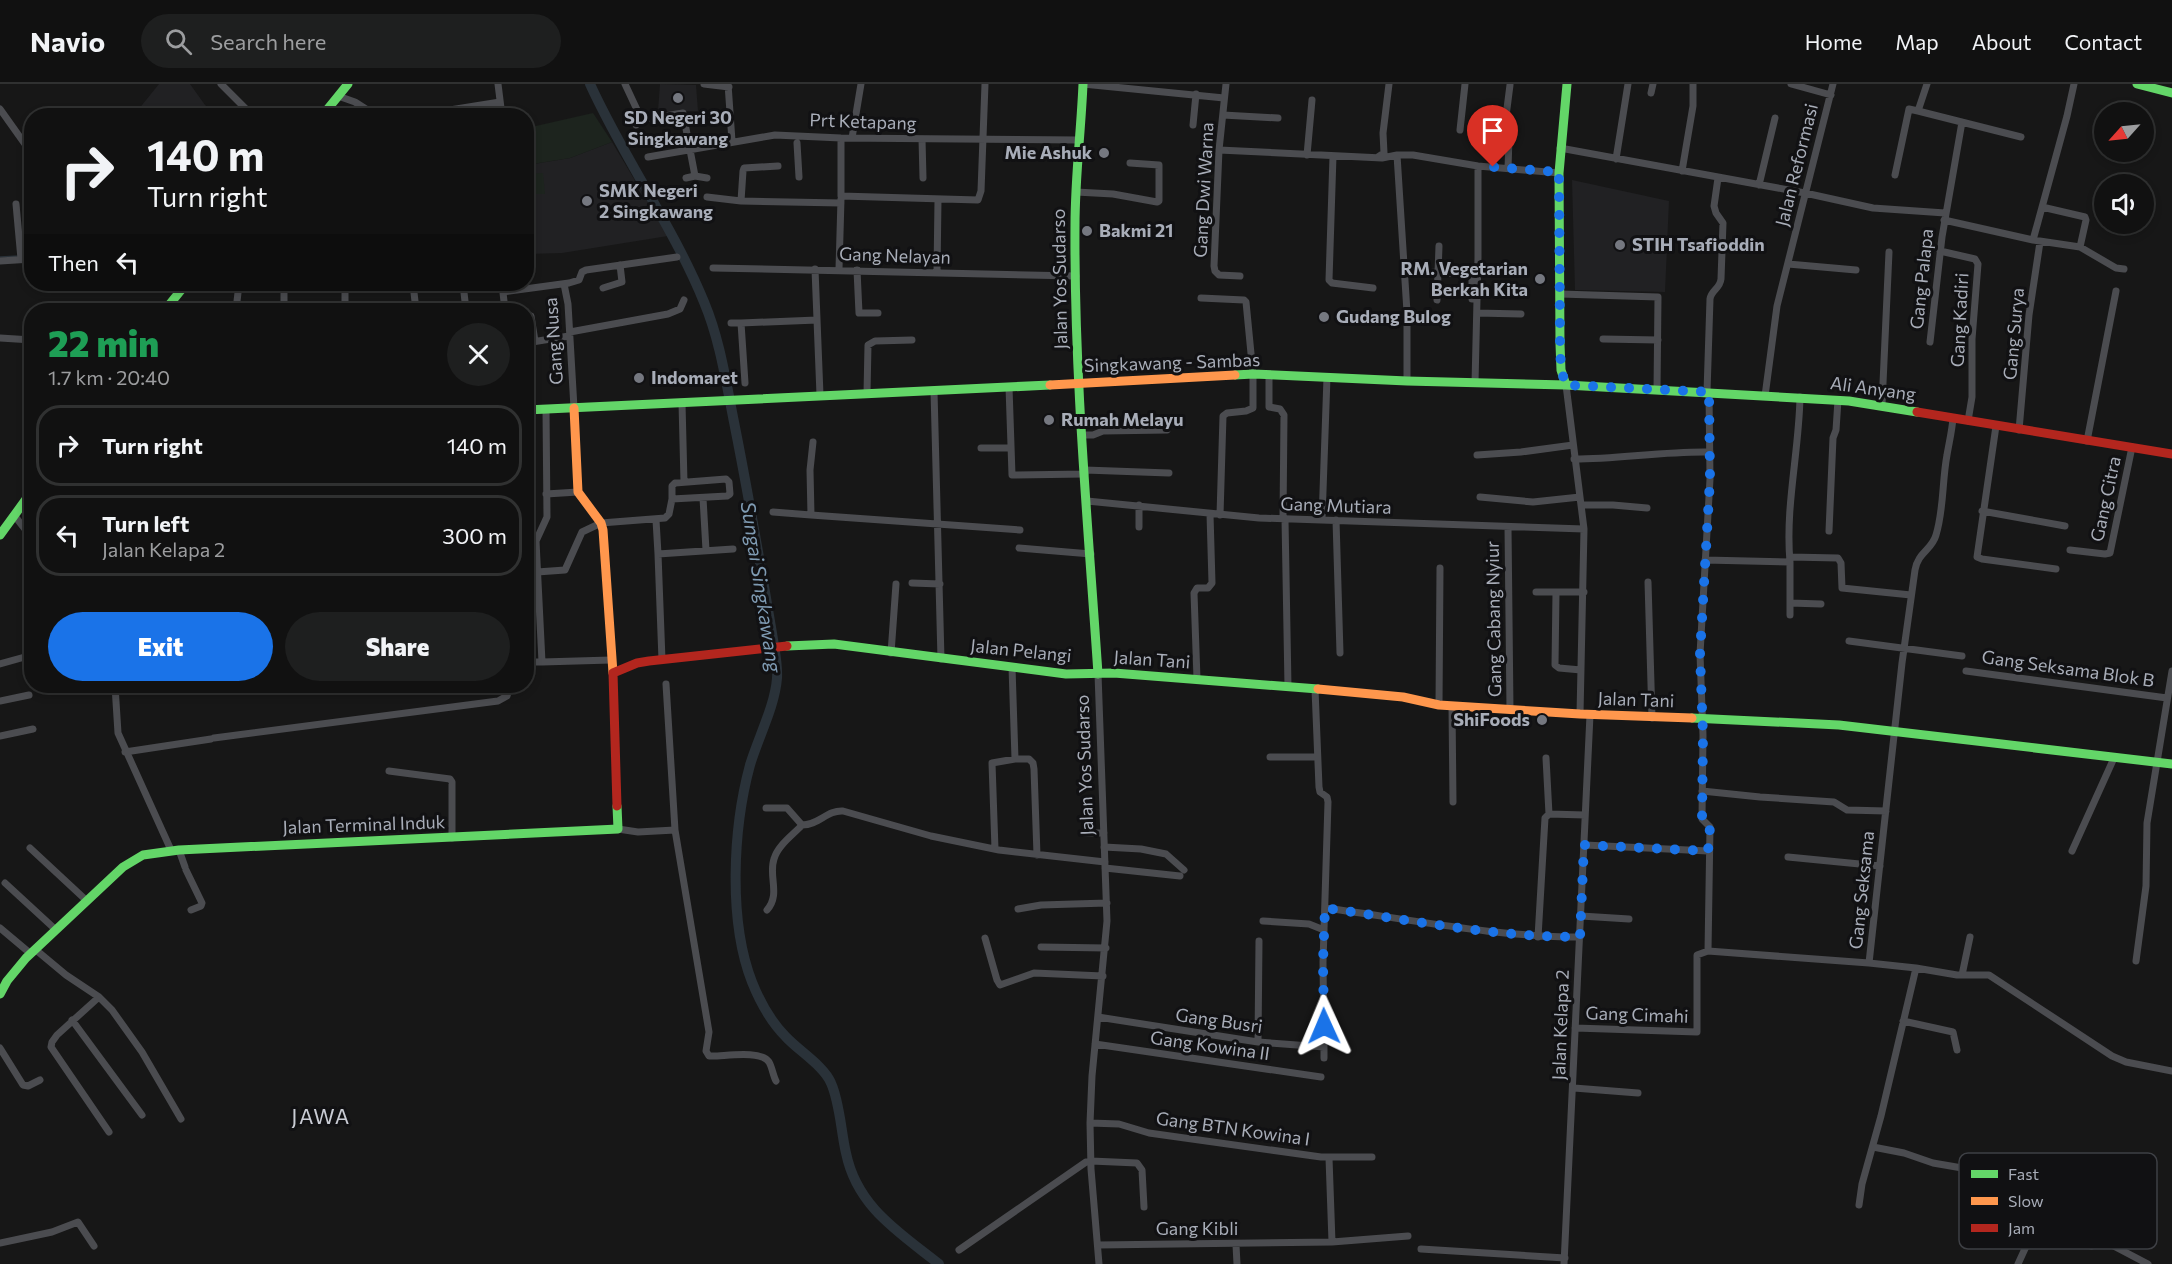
<!DOCTYPE html>
<html lang="en">
<head>
<meta charset="utf-8">
<style>
  :root { --surface:#111; --page:#1e1f1f; --text:#f1f3f6; --muted:#9c9d9f; --line:#303131; --accent:#1a73e8 }
  body { margin:0; font-family:Commissioner,sans-serif; background:var(--page); color:var(--text); height:100vh; display:flex; flex-direction:column; font-size:22px; white-space:nowrap }
  * { box-sizing:border-box; margin:0 }
  p { font-size:20px; color:var(--muted) }
  .icon { flex:none; width:33px; height:33px; fill:none; stroke:currentColor; stroke-width:2; stroke-linecap:round; stroke-linejoin:round }
  .map { position:relative; flex:1; overflow:hidden }
  .side { position:absolute; left:24px; top:219px; width:510px; height:390px; display:flex; flex-direction:column; background:var(--surface); border-radius:24px; box-shadow:0 3px 9px #0003,0 0 0 2px var(--line) }
  .side>* { flex:none }
  .banner { position:absolute; left:24px; top:24px; width:510px; height:183px; border-radius:24px; box-shadow:0 3px 9px #0003,0 0 0 2px var(--line); background:#111; color:var(--text); overflow:hidden }
  .needle { width:39px; rotate:243deg }
  .fabs { position:absolute; left:2094px; top:18px; display:grid; gap:12px }
  .fabs a { display:grid; place-items:center; width:60px; height:60px; border-radius:50%; background:var(--surface); box-shadow:0 3px 9px #0003,0 0 0 2px var(--line); font-size:30px }
  .pin { position:absolute; display:grid; place-items:center; width:51px; height:51px; color:#fff; margin:-62px -26px; border-radius:50% 50% 50% 0; rotate:-45deg; box-shadow:0 0 6px #0007 }
  .pin .icon { rotate:45deg }
  .me { position:absolute; width:66px; margin:-33px; rotate:359deg; stroke-linejoin:round; filter:drop-shadow(0 0 4px #0008) }
  .turn { display:flex; align-items:center; gap:21px; height:126px; padding:0 24px; font-size:27px }
  .turn .icon { width:78px; height:78px; stroke-width:2.5 }
  .turn b { display:block; font-size:42px; line-height:51px }
  .then { display:flex; align-items:center; height:57px; padding:0 24px; background:#0003; gap:12px; font-size:22px }
  .round { display:grid; place-items:center; flex:none; width:63px; height:63px; border-radius:32px; background:var(--page) }
  .head { display:flex; align-items:center; justify-content:space-between; height:102px; padding:0 24px }
  h1 { font-size:36px; font-weight:800; line-height:45px; color:#1e9e55 }
  .button { display:flex; gap:12px; margin-top:auto; padding:12px 24px }
  .button a { flex:1; height:69px; border-radius:36px; background:var(--accent); color:#fff; font-size:24px; font-weight:800; line-height:69px; text-align:center }
  .button a+a { background:var(--page); color:var(--text) }
  ul { padding:0; list-style:none }
  li { display:flex; align-items:center; gap:18px; height:81px; margin:0 12px 9px; padding:0 12px; border:3px solid var(--line); border-radius:24px }
  li div { flex:1 }
  li b { display:block; font-size:22px }
  li em { font-style:normal }
  header { display:flex; align-items:center; gap:36px; box-sizing:border-box; height:84px; padding:0 30px; background:var(--surface); border-bottom:2px solid var(--line) }
  header strong { font-size:28px }
  nav { display:flex; gap:33px; margin-inline-start:auto; font-size:21px }
  .search { width:420px; height:54px; background:var(--page); display:flex; align-items:center; gap:15px; box-sizing:border-box; padding:0 21px; border-radius:33px; color:var(--muted); font-size:22px }
  .map>svg:first-child { display:block }
</style>
</head>
<body>
<header>
<strong>Navio</strong>
<div class="search"><svg class="icon" aria-label="search" viewBox="0 0 24 24"><circle cx="10" cy="10" r="6"/><path d="M15 15l6 6"/></svg>Search here</div>
<nav><a>Home</a><a>Map</a><a>About</a><a>Contact</a></nav>
</header>
<div class="map">
<svg width="2172" height="1180" viewBox="0 0 2172 1180">
  <rect width="100%" height="100%" fill="#171717"/>
  <path fill="#212123" d="M159 0H190L205 21 217 31H134Z
    M660 0 696 1 698 27H658Z
    M612 58 668 152 562 169 527 170V81L570 74Z
    M1572 96 1669 117 1665 208 1575 206Z"/>
  <path fill="#1d241e" d="M593 29 612 58 570 74 527 81V44Z
    M543 89 545 110H527V90Z"/>
  <g fill="none" stroke-linecap="round" stroke-linejoin="round">
    <path stroke="#2a3239" stroke-width="1.5" d="M0 173 19 172"/>
    <path stroke="#2a3239" stroke-width="10" d="M590 0C624 75 673 142 704 218 720 256 726 298 734 338 748 408 760 478 772 549 774 563 778 580 777 594 775 622 758 654 750 681 733 744 728 836 752 898 760 918 771 938 786 953 799 967 824 982 831 999 840 1019 841 1048 846 1069 857 1123 899 1148 939 1180"/>
    <path stroke="#4b4c50" stroke-width="7" d="M221 0 253 32
      M498 0 502 32
      M625 0 639 30 636 41
      M704 0 729 3
      M728 0 732 57
      M1083 0 1224 14
      M1226 0 1219 66 1214 182 1215 187 1219 191 1240 192
      M1791 0 1831 11
      M2074 0 2067 32 2033 156 2080 163 2116 184 2124 185
      M1651 9 1653 0
      M338 12 355 18 369 27
      M0 25 32 70
      M1918 27 2021 53
      M431 29 500 18
      M1223 31 1278 34
      M639 36 683 29 695 92 707 94
      M1193 41 1196 10
      M1460 46 1465 0
      M841 54V112L978 116 981 107 985 0
      M852 54 861 0
      M922 55 923 94
      M797 59 799 93
      M1560 64 1805 109 1873 124 1945 129
      M1219 66 1382 74 1397 71H1413L1478 82 1559 89
      M1307 71 1312 16
      M1397 71 1407 228V297
      M1333 72 1329 196 1332 199 1373 204
      M648 73 775 51 841 54 1079 56
      M1378 73 1384 69 1383 49 1389 0
      M1616 75 1628 0
      M1508 84 1509 55 1505 40 1510 1
      M1682 87 1693 22V0
      M1895 91 1909 25 1918 27 1927 0
      M686 94 695 92
      M1759 101 1775 34
      M1076 108 1113 110 1157 118 1159 117V81L1130 79
      M707 113 741 117 841 119
      M741 117 743 87 744 84 778 82
      M16 120 21 175
      M2042 123 2085 133 2086 136 2080 163
      M1944 136 2033 156
      M1940 167 1975 175 1978 180 1972 255V313L1968 337
      M0 177 32 175
      M1788 180 1856 186
      M713 184 1076 192
      M815 185 820 311
      M839 185 841 115
      M857 186 859 229H878
      M1405 187 1469 190 1472 194V215
      M937 188 938 116
      M284 200V226
      M413 200 416 226
      M463 200 466 226
      M502 200 505 226
      M564 200 568 220 574 324
      M603 204 622 198 620 181
      M345 206V225
      M503 208 569 199 579 196 582 188 586 186 677 173
      M1560 210 1658 213 1657 306
      M1201 214 1244 216 1246 218 1253 290V324L1246 327 1227 329 1223 332 1220 431
      M1437 216 1439 162
      M236 226 239 200
      M318 226 345 225V226
      M1477 229 1521 230
      M526 231 531 232 535 257
      M731 239H741
      M570 248 668 230 680 225 684 216
      M0 254 32 256
      M1603 255 1658 256
      M1930 258 1942 153 1962 38
      M526 259 569 252
      M1269 292V323L1280 325 1284 331 1283 435
      M745 299 741 239 817 236
      M1475 299 1478 174V82
      M1566 301 1584 445 1580 630
      M1009 303 1012 391 1085 390
      M934 307 941 575
      M1707 308 1710 215C1711 206 1720 205 1721 195L1723 139 1716 129 1714 122 1718 94
      M867 309 868 261 875 257 912 256
      M1765 312 1777 222 1833 0
      M682 319 684 398
      M1882 321 1889 168
      M546 325 547 433 536 457 542 578 611 576
      M1996 342 1977 473 1982 475 2056 485
      M2019 346 2029 231 2040 158
      M1082 351H1093L1103 347 1167 346
      M2087 357 2116 207
      M813 358 810 386 811 431 1020 446
      M981 364H1011
      M1477 371 1521 368 1573 361
      M1574 375C1620 375 1664 367 1710 368
      M1085 386 1169 389
      M546 410 578 408
      M1480 413 1533 418 1580 413
      M703 414 706 466
      M1087 417 1259 434 1584 445
      M1581 421H1613L1647 424
      M1982 427 2065 442
      M773 428 811 431
      M14 431 32 454
      M1285 435 1288 603
      M656 436 658 470 733 465
      M1322 436 1327 293
      M1336 436 1340 569
      M1139 443V421
      M1508 443 1510 626
      M1829 447 1833 354 1836 346 1838 316
      M1019 464 1091 470
      M2070 466 2105 470 2110 469 2132 363
      M658 470 662 576
      M1790 473 1838 474 1841 479 1842 504 1911 511
      M1705 476 1790 478C1785 423 1799 368 1800 313
      M537 488 565 486 582 448 601 439 665 434 669 430 672 415 727 412 730 410 729 398 726 395 675 399 672 402V415
      M1648 498 1652 634
      M912 499 940 500
      M1536 508H1584
      M1556 508 1555 581 1559 584 1581 586
      M1790 519 1821 520
      M1790 531V478
      M1849 557 1962 572
      M891 569 896 500
      M526 578H542
      M0 580 32 571
      M1012 583 1015 675
      M1966 587 2167 614
      M1098 590 1107 837 1092 992 1090 1039 1091 1085 1099 1180
      M1197 595 1194 509 1197 504H1208L1212 499 1210 430
      M666 600 675 746
      M115 602 118 649 171 766
      M1315 605 1319 703 1320 708 1327 713 1328 718 1323 878 1324 963
      M0 617 29 611
      M1439 621 1440 484
      M1452 622 1453 718
      M0 652 33 645
      M214 654 498 617 507 612 510 602
      M125 668 211 655
      M1270 673H1317
      M1546 674 1549 730
      M389 687 450 695 452 698V754
      M1702 707 1760 713 1834 718 1847 726 1886 727
      M766 724H787L802 741C819 741 827 726 843 727L931 752 999 766 1105 778
      M618 745 638 748 675 746 709 948 706 967 709 972H713C726 972 761 966 769 978 772 983 773 991 776 997
      M1085 749H1104
      M1585 761 1708 767
      M1104 763 1141 765 1166 770 1184 786
      M30 764 87 817
      M995 765 992 679 1015 675H1029L1033 679 1034 685 1037 771
      M179 766 185 783
      M2072 767 2114 674
      M1788 773 1880 782
      M1105 784 1180 792
      M186 786 202 819 201 822 191 826
      M5 799 56 846
      M1325 824C1410 835 1494 853 1580 853
      M1018 825 1041 821 1107 819
      M767 826C781 810 768 792 774 775 778 761 793 751 802 741
      M1581 832 1629 835
      M1263 837 1309 840 1324 846
      M0 844 31 870
      M1538 853 1545 734 1549 730 1585 731
      M985 854 997 896 1000 901 1034 889 1103 892
      M1041 863 1106 864
      M36 866 66 891 99 913 112 926 142 968 181 1035
      M1708 867 1869 879 1902 579 1915 486C1918 468 1932 466 1936 451 1944 425 1942 397 1947 371 1949 359 1952 347 1953 334
      M2136 877 2146 802 2147 739 2172 587
      M1869 879 1916 884
      M1962 891 1970 853
      M99 913 57 951 52 958 51 963 109 1048
      M1098 933 1258 958 1324 963V974
      M72 936 142 1031
      M1903 937 1953 948 1957 966
      M1575 944 1697 948V871L1708 867 1710 743 1702 735 1703 651 1700 570 1710 395 1709 308
      M1258 958 1259 857
      M1095 960 1321 993
      M0 964 23 1001 28 1002 40 996
      M1574 1004 1638 1009
      M1090 1039 1119 1040 1149 1049 1321 1073H1372
      M1873 1063 1904 1069 1933 1079 1968 1085 1972 1089 1969 1098 1973 1102 2039 1134 2082 1160 2092 1162 2106 1158 2148 1180
      M1329 1074 1332 1158
      M1859 1121 1862 1100 1881 1032 1916 884 1957 891H1989L2112 972 2126 978 2172 987
      M0 1159 52 1148 78 1138 94 1162
      M1098 1161 1332 1158 1408 1152
      M1236 1161 1237 1180
      M1421 1165 1565 1174
      M959 1166 1086 1078 1091 1077 1137 1079 1142 1086 1144 1123
      M1564 1180 1590 631
      M2018 1180 2039 1134"/>
    <path stroke="#63d668" stroke-width="9" d="M1083 0C1081 47 1075 94 1075 141 1074 291 1088 440 1098 590
      M2137 0 2172 9
      M322 32 348 0
      M165 226 186 200
      M1235 291 1253 290 1407 297 1566 301 1849 317 1917 328
      M1566 301 1561 286 1560 260 1559 89 1567 0
      M526 326 1050 301
      M0 451 32 407
      M787 562 834 560 1066 590 1114 589 1318 605
      M1692 634 1839 641 2172 680
      M0 910 7 897 26 874 123 783 143 771 179 766 618 745 617 722"/>
    <path stroke="#ff974d" stroke-width="9" d="M1050 301 1235 291
      M574 324 578 408 601 439 603 446 613 589
      M1318 605 1403 613 1439 621 1580 630 1692 634"/>
    <path stroke="#b3261e" stroke-width="9" d="M1917 328 2172 370
      M617 722 613 589 637 579 649 577 787 562"/>
  </g>
  <g fill="none" stroke-linecap="round" stroke-linejoin="round">
    <path stroke="#1a73e8" stroke-width="10" stroke-dasharray="0 18" d="M1324 942 1323 878 1325 824C1410 836 1494 853 1580 853L1584 761 1708 767 1710 743 1702 735 1703 651 1700 570 1710 395 1709 308 1566 301 1561 286 1560 260 1559 88 1493 83"/>
  </g>
  <g fill="#757880" stroke="#111113" stroke-width="2">
    <circle cx="678" cy="14" r="6"/>
    <circle cx="1104" cy="69" r="6"/>
    <circle cx="587" cy="117" r="6"/>
    <circle cx="1087" cy="147" r="6"/>
    <circle cx="1620" cy="161" r="6"/>
    <circle cx="1540" cy="195" r="6"/>
    <circle cx="1324" cy="233" r="6"/>
    <circle cx="639" cy="294" r="6"/>
    <circle cx="1049" cy="336" r="6"/>
    <circle cx="1542" cy="636" r="6"/>
  </g>
  <g text-anchor="middle" stroke-width="6" stroke-linejoin="round" paint-order="stroke">
    <g font-size="18" font-weight="bold" fill="#a8adb8" stroke="#111113" text-anchor="start">
      <text x="678" y="40" text-anchor="middle">SD Negeri 30<tspan x="678" dy="21">Singkawang</tspan></text>
      <text x="1092" y="75" text-anchor="end">Mie Ashuk</text>
      <text x="599" y="113">SMK Negeri<tspan x="599" dy="21">2 Singkawang</tspan></text>
      <text x="1099" y="153">Bakmi 21</text>
      <text x="1632" y="167">STIH Tsafioddin</text>
      <text x="1528" y="191" text-anchor="end">RM. Vegetarian<tspan x="1528" dy="21">Berkah Kita</tspan></text>
      <text x="1336" y="239">Gudang Bulog</text>
      <text x="651" y="300">Indomaret</text>
      <text x="1061" y="342">Rumah Melayu</text>
      <text x="1530" y="642" text-anchor="end">ShiFoods</text>
    </g>
    <g font-size="18" fill="#a8adb8" stroke="#111113">
      <text transform="translate(863 38) rotate(2)" y="6">Prt Ketapang</text>
      <text transform="translate(1797 81) rotate(-76)" y="6">Jalan Reformasi</text>
      <text transform="translate(1204 106) rotate(-87)" y="6">Gang Dwi Warna</text>
      <text transform="translate(895 172) rotate(2)" y="6">Gang Nelayan</text>
      <text transform="translate(1060 195) rotate(-91)" y="6">Jalan Yos Sudarso</text>
      <text transform="translate(1922 195) rotate(-84)" y="6">Gang Palapa</text>
      <text transform="translate(1960 236) rotate(-87)" y="6">Gang Kadiri</text>
      <text transform="translate(2014 250) rotate(-85)" y="6">Gang Surya</text>
      <text transform="translate(554 257) rotate(-94)" y="6">Gang Nusa</text>
      <text transform="translate(1172 279) rotate(-2)" y="6">Singkawang - Sambas</text>
      <text transform="translate(1873 305) rotate(8)" y="6">Ali Anyang</text>
      <text transform="translate(2106 415) rotate(-78)" y="6">Gang Citra</text>
      <text transform="translate(1336 422) rotate(2)" y="6">Gang Mutiara</text>
      <text transform="translate(1494 535) rotate(-91)" y="6">Gang Cabang Nyiur</text>
      <text transform="translate(1021 567) rotate(6)" y="6">Jalan Pelangi</text>
      <text transform="translate(1152 576) rotate(4)" y="6">Jalan Tani</text>
      <text transform="translate(2068 585) rotate(8)" y="6">Gang Seksama Blok B</text>
      <text transform="translate(1636 616) rotate(2)" y="6">Jalan Tani</text>
      <text transform="translate(1085 681) rotate(-92)" y="6">Jalan Yos Sudarso</text>
      <text transform="translate(364 741) rotate(-2)" y="6">Jalan Terminal Induk</text>
      <text transform="translate(1862 806) rotate(-84)" y="6">Gang Seksama</text>
      <text transform="translate(1637 931) rotate(2)" y="6">Gang Cimahi</text>
      <text transform="translate(1219 937) rotate(8)" y="6">Gang Busri</text>
      <text transform="translate(1561 941) rotate(-88)" y="6">Jalan Kelapa 2</text>
      <text transform="translate(1210 962) rotate(8)" y="6">Gang Kowina II</text>
      <text transform="translate(1233 1045) rotate(8)" y="6">Gang BTN Kowina I</text>
      <text x="1197" y="1151">Gang Kibli</text>
    </g>
    <g font-size="20" font-style="italic" fill="#7f9bb3" stroke="#111113">
      <text transform="translate(761 503) rotate(81)" y="7">Sungai Singkawang</text>
    </g>
    <g font-size="21" letter-spacing="1.5" fill="#c9ccd4" stroke="#111113">
      <text x="321" y="1040">JAWA</text>
    </g>
  </g>
  <rect x="1959" y="1069" width="198" height="96" rx="9" fill="#111113" stroke="#3e4045" stroke-width="1.5"/>
  <rect x="1971" y="1086" width="27" height="8" fill="#63d668"/>
  <rect x="1971" y="1113" width="27" height="8" fill="#ff974d"/>
  <rect x="1971" y="1140" width="27" height="8" fill="#b3261e"/>
  <g font-size="16" fill="#a8adb8">
    <text x="2008" y="1096">Fast</text>
    <text x="2008" y="1123">Slow</text>
    <text x="2008" y="1150">Jam</text>
  </g>
</svg>
<div class="fabs">
<a><svg class="needle" viewBox="-14 -14 28 28"><path d="M0-13l5 13h-10z" fill="#e53935"/><path d="M0 13l5-13h-10z" fill="#9c9d9f"/></svg></a>
<a><svg class="icon" aria-label="sound" viewBox="0 0 24 24"><path d="M4 9h4l5-4v14l-5-4H4zM17 9q2 3 0 6"/></svg></a>
</div>
<div class="pin" style="left:1493px;top:83px;background:#d93025"><svg class="icon" aria-label="arrive" viewBox="0 0 24 24"><path d="M6 21V4h12l-3 4 3 4H6"/></svg></div>
<svg class="me" style="left:1324px;top:942px" viewBox="-20 -20 40 40"><path d="M0-17L14 15 0 8-14 15z" fill="#1a73e8" stroke="#fff" stroke-width="4"/></svg>
<div class="banner">
<div class="turn"><svg class="icon" aria-label="right" viewBox="0 0 24 24"><path d="M7 20v-9h11M14 6l5 5-5 5"/></svg><div><b>140 m</b>Turn right</div></div>
<div class="then">Then<svg class="icon" aria-label="left" viewBox="0 0 24 24"><path d="M17 20v-9H6M10 6l-5 5 5 5"/></svg></div>
</div>
<section class="side">
<div class="head"><div><h1>22 min</h1><p>1.7 km · 20:40</p></div><a class="round"><svg class="icon" aria-label="close" viewBox="0 0 24 24"><path d="M6 6l12 12M18 6L6 18"/></svg></a></div>
<ul>
<li><svg class="icon" aria-label="right" viewBox="0 0 24 24"><path d="M7 20v-9h11M14 6l5 5-5 5"/></svg><div><b>Turn right</b></div><em>140 m</em></li>
<li><svg class="icon" aria-label="left" viewBox="0 0 24 24"><path d="M17 20v-9H6M10 6l-5 5 5 5"/></svg><div><b>Turn left</b><p>Jalan Kelapa 2</p></div><em>300 m</em></li>
</ul>
<div class="button"><a>Exit</a><a>Share</a></div>
</section>
</div>
</body>
</html>
